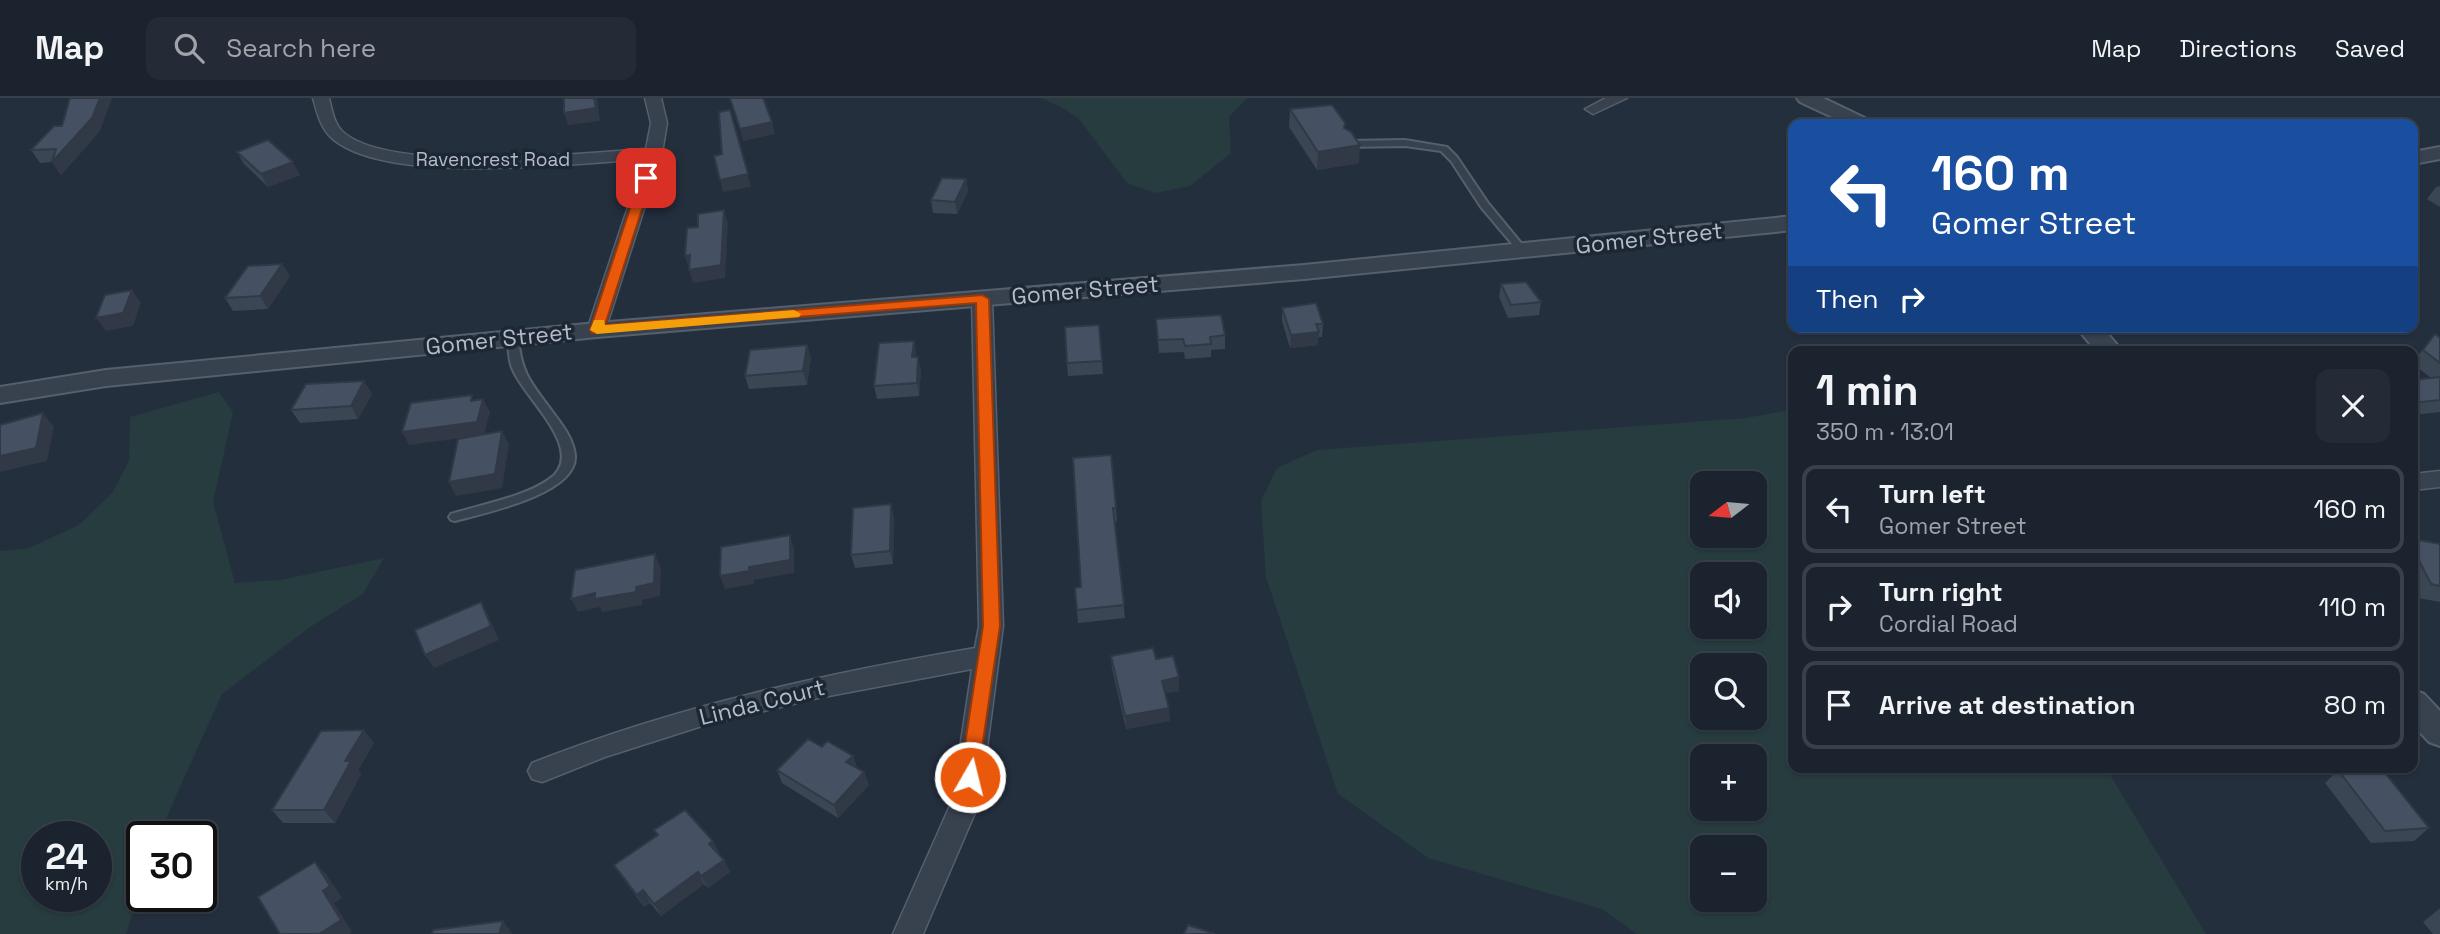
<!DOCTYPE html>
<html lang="en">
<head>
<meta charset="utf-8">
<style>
  :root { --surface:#1b232e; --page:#242b36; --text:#f1f3f6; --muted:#a0a4aa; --line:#39404a }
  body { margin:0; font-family:"Space Grotesk",sans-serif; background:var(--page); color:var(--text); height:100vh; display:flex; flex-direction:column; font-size:26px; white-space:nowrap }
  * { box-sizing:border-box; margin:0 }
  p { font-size:23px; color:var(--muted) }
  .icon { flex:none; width:38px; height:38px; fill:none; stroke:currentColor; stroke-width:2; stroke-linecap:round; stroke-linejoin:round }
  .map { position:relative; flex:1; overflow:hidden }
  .panel { position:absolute; left:1788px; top:248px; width:630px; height:427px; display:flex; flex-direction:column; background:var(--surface); border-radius:14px; box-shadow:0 2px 5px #0004,0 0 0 2px var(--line) }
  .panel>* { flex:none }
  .top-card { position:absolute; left:1788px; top:21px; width:630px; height:214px; border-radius:14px; box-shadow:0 2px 5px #0004,0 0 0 2px var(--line); background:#1a4fa0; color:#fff; overflow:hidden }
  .needle { width:46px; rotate:254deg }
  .controls { position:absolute; left:1690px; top:373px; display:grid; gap:14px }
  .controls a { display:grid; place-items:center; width:77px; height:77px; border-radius:14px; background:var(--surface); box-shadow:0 2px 5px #0004,0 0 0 2px var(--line); font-size:35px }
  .speed { position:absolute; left:21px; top:723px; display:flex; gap:14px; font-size:35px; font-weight:700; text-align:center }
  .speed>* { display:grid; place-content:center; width:91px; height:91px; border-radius:50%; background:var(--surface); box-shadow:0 2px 5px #0004,0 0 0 2px var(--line); line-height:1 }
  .speed small { font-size:18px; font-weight:400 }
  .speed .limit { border:4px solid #111; border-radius:10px; background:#fff; color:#111 }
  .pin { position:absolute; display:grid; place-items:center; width:60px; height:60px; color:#fff; margin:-30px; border-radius:14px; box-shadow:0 4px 10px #0006 }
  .me { position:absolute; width:77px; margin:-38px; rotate:8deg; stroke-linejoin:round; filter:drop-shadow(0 0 5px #0008) }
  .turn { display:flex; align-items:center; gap:24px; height:147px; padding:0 28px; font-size:32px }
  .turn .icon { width:91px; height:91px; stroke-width:2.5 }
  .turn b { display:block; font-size:49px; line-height:60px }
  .then { display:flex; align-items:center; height:66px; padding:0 28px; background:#0003; gap:14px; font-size:26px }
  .round { display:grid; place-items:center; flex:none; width:74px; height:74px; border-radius:14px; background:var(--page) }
  .summary { display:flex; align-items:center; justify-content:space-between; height:119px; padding:0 28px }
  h1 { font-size:42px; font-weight:800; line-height:52px }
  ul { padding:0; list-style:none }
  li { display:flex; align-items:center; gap:21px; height:88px; margin:0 14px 10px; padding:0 14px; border:4px solid var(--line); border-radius:14px }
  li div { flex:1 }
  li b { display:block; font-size:26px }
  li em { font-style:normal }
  header { display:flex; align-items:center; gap:42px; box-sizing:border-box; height:98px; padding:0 35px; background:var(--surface); border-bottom:2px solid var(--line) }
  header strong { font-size:33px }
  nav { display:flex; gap:38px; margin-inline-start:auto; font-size:24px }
  .search { width:490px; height:63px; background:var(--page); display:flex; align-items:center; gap:18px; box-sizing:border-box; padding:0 24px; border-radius:14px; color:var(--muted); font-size:26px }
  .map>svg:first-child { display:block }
</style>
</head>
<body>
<header>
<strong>Map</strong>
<div class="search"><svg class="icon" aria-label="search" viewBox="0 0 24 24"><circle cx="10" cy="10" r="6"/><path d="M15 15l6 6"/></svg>Search here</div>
<nav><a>Map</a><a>Directions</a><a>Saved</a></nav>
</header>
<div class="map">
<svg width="2440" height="836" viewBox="0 0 2440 836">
  <rect width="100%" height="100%" fill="#242f3e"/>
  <path fill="#263c3f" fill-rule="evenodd" d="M1041 0H1247L1229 19 1231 55 1190 88 1155 95 1127 85 1079 21 1063 10Z
    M219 294 233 314 213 404 235 485 280 482 384 460 363 496 310 529 222 596 158 738H142V786L126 836H0V453L29 450 79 427 112 395 129 363 130 319ZM37 738H96V798H37Z
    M1794 311V670H2106L2206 836H1637L1602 811 1428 760 1338 696 1266 479 1261 403 1277 370 1317 352 1746 320ZM1703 385H1755V438H1703ZM1703 476H1755V528H1703ZM1703 567H1755V620H1703ZM1703 658H1755V710H1703ZM1703 749H1755V802H1703Z"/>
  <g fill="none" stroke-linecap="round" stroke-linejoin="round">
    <g stroke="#565f6c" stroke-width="4">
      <path id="service" d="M1405 42 1447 49 1457 59 1488 105 1525 150V154H1519L1481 109 1451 63 1441 53 1405 48 1348 49 1344 46 1348 43Z
        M513 237 518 240C522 279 532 285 554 316 563 328 574 342 575 358 577 396 484 415 455 423L451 422 449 419 451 416C479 407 524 399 548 382 590 355 525 301 513 272 508 262 509 251 508 240Z"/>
    </g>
    <g stroke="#565f6c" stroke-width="3">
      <path id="minor" d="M313 0H329C332 12 334 26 343 34 390 76 583 55 646 51L651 25 645 0H661L667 25 662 55 604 236H590L587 232 644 61C572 66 390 87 334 42 321 32 317 15 313 0Z
        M1606 0H1627L1593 16 1585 11Z
        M982 195 992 201 1003 528 980 703 923 836H893L952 703 972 571 818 600 705 627 605 659 542 684 532 681 528 673 532 665C676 608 824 576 975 550L979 528 972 201Z
        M2440 373V389L2413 392V376Z"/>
    </g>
    <g stroke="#565f6c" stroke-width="4">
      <path id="tertiary" d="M1797 0H1823L1869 22 1872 26H1847L1800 4Z
        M2440 49V61L2413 66V54Z
        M1794 118V132L1304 181 597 239 106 288 0 305V289L106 272 597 225 1304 167Z
        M2076 229H2102L2123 254H2097Z
        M2413 592 2424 596 2440 613V648L2429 644 2413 627Z"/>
    </g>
    <use href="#service" fill="#38414e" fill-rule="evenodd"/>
    <use href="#minor" fill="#38414e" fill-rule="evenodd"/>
    <use href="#tertiary" fill="#38414e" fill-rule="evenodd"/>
  </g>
  <path fill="#3b4654" d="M1290 11 1345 31 1359 65 1317 72 1289 29Z
    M100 33 61 77 52 64 40 65 31 52Z
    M237 54 300 77 268 89 244 66Z
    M966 81 968 93 957 116 933 115 931 102Z
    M2440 88V109L2427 101 2436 89Z
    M282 166 290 178 268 211 233 213 225 200Z
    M1501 186 1541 204 1539 217 1508 220 1499 199Z
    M1282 210 1323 226 1322 239H1318V247L1290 250 1282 223Z
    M1156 221 1225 237V251L1211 252V259L1185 261 1184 254 1159 255Z
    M1099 227 1103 276 1068 278 1067 265Z
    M2435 236 2440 240V314L2413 317V282L2431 280 2413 266V264Z
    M914 243 916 259 921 272 919 298 877 301 874 288Z
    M807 247 811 260 807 287 749 291 745 278Z
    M372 296 358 321 300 325 291 312Z
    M1111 357 1117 423 1115 424 1125 520 1078 525 1077 512 1081 489Z
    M891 406 894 420 893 466 855 470 851 457Z
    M2413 441 2440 446V504L2418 500 2413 490Z
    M1111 558 1179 579V593L1165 595 1170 623 1126 631 1112 571Z
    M374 645 358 672 361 676 335 725H283L272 712Z
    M822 649 853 658 857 670 864 674 869 687 838 720 782 685 777 672Z
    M2338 672 2429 730 2414 743 2371 745 2325 685Z
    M654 732 713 743 719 755 718 756 724 762 730 774 708 790 704 786 661 818 650 805 644 809 622 779 614 767 657 737Z
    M2439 811H2440V836H2433L2423 824Z"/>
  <path fill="#303945" d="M100 0H112L100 33 61 77 52 64Z
    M594 0H597L600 23 568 27 564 15Z
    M730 12 751 89 723 94 720 82Z
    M772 24 775 36 743 43 740 31Z
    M1360 47 1359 65 1317 72 1318 54Z
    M293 64 300 77 268 89 261 76Z
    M966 81 968 93 957 116 955 104Z
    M724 112 728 125 725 180 693 185 689 172Z
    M690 157 689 171 685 158Z
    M282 166 290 178 268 211 260 198Z
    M132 192 141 205 133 228 106 233 96 220Z
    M1319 234 1318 247 1290 250 1291 237Z
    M914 243 916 256 915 272 912 259Z
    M807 247 811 260 807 287 803 273Z
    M918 259 921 272 919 298 917 285Z
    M364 283 372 296 358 321 351 308Z
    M483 301 490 314 484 337 409 347 402 334Z
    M43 315 54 329 47 363 0 374V358Z
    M502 333 509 347 502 390 456 398 449 384Z
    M891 406 894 420 893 466 890 453Z
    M790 437 794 451V475L754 482V486L725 491 720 478 749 469Z
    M655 456 661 470 660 498 642 502V507L602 514 600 509 578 514 571 501 636 489Z
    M481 504 488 517 499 542 434 570 425 557Z
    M1179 579V593L1163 596 1162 583Z
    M1169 610 1170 623 1126 631 1125 618Z
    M364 632 374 645 358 672 361 676 335 725 324 712 345 663Z
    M853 658 857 670 846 664Z
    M864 674 869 687 838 720 834 707Z
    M713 743 719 755 715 758 709 746Z
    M724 762 730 774 708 790 701 778Z
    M315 764 326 776 342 800 334 805 352 834 349 836H319L323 793Z
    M698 774 704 786 661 818 654 806Z
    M643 792 650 805 644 809 637 797Z
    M503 823 512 835V836H499Z"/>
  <path fill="#455162" stroke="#303945" stroke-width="2" d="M70 0H100L92 20 52 64 56 51 31 52 54 28H62Z
    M564 0H594L596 10 564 15Z
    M730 0H763L772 24 740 31Z
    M1332 7 1345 25 1344 30 1351 34 1360 47 1318 54 1290 11Z
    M730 12 748 76 720 82 714 58 722 56 719 14Z
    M2045 21 2052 26H2012Z
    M268 42 293 64 261 76 237 54Z
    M942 80 966 81 955 104 931 102Z
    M724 112 721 167 689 172 690 157 685 158 687 130 698 129V116Z
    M282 166 260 198 225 200 248 168Z
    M1526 184 1541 204 1511 207 1501 186Z
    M132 192 123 215 96 220 105 197Z
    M1316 205 1323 226H1316L1319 234 1291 237 1282 210Z
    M1221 217 1225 237 1210 239 1211 246 1185 248 1183 241 1158 242 1156 221Z
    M1099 227 1102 263 1067 265 1065 229Z
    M2435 236 2440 240V265L2423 252Z
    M914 243 912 259H918L917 285 874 288 879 245Z
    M807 247 803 273 745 278 750 252Z
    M2440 279V302L2413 305V282Z
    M364 283 351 308 291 312 306 286Z
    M472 297 471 303 483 301 477 324 402 334 411 305Z
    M43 315 36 350 0 358V327Z
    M502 333 495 376 449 384 458 341Z
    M1111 357 1116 410H1113L1124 507 1077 512 1075 490 1081 489 1073 360Z
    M891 406 890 453 851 457 853 410Z
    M790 437V462L749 469V473L720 478 721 449Z
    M2413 441 2440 446V488L2431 486 2413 451Z
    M655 456 654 485 636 489V494L595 501V495L571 501 575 472Z
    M481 504 491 528 425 557 415 532Z
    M1153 550 1156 561 1173 558 1179 579 1162 583 1169 610 1125 618 1111 558Z
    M364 632 345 663H351L324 712H272L321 633Z
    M808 641 822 649 827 643 853 658 846 664 864 674 834 707 777 672Z
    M2381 670 2429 730 2385 733 2338 672Z
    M685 712 713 743 709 746 724 762 701 778 698 774 654 806 643 792 637 797 614 767 658 737 654 732Z
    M315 764 330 788 323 793 341 822 319 836H280L258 799Z
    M503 823 499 836H432L433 832Z
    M1188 827 1215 836H1184Z"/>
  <path fill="#ea580c" stroke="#983908" stroke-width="2" d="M646 77 652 80 605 227 982 197 989 201 1000 528 977 684 970 687 963 684 960 679 983 528 976 205 592 235 590 232 640 80Z"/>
  <path fill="#f59e0b" d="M794 212 801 216 799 219 597 236 590 232 594 222H604L605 227Z"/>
  <g text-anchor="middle" stroke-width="7" stroke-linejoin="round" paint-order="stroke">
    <g font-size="19" fill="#b4bcc9" stroke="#1d2633">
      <text x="493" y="68">Ravencrest Road</text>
    </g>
    <g font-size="23" fill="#b4bcc9" stroke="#1d2633">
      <text transform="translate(1649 140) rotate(-6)" y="8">Gomer Street</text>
      <text transform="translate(1085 192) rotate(-5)" y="8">Gomer Street</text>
      <text transform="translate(499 241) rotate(-6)" y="8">Gomer Street</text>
      <text transform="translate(762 604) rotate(-14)" y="8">Linda Court</text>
    </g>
  </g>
</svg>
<div class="controls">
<a><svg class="needle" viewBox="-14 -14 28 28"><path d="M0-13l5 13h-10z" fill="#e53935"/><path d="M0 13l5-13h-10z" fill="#a0a4aa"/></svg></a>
<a><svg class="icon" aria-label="sound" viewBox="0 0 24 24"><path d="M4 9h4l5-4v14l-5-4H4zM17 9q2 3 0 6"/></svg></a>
<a><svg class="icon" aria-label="search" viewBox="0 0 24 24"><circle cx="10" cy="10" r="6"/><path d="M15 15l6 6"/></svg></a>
<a>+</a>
<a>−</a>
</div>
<div class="speed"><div>24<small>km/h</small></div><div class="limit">30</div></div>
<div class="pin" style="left:646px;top:80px;background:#d93025"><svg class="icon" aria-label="arrive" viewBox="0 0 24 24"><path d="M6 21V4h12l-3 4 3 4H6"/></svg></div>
<svg class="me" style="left:970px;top:679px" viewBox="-20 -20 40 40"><circle r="17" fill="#ea580c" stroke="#fff" stroke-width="3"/><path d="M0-11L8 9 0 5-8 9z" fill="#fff"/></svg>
<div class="top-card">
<div class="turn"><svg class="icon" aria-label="left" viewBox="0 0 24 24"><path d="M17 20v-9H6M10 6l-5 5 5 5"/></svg><div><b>160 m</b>Gomer Street</div></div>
<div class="then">Then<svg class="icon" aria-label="right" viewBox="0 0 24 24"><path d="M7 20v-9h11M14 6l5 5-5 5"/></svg></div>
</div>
<section class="panel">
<div class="summary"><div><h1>1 min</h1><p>350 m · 13:01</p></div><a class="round"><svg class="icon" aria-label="close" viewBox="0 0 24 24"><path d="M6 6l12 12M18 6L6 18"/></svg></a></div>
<ul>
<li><svg class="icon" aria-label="left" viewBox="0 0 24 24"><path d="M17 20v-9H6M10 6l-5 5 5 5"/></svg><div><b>Turn left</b><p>Gomer Street</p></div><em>160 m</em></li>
<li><svg class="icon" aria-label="right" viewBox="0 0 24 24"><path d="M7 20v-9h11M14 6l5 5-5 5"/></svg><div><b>Turn right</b><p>Cordial Road</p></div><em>110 m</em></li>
<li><svg class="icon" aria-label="arrive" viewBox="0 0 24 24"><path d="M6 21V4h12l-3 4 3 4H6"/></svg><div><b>Arrive at destination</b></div><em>80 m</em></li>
</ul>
</section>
</div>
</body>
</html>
